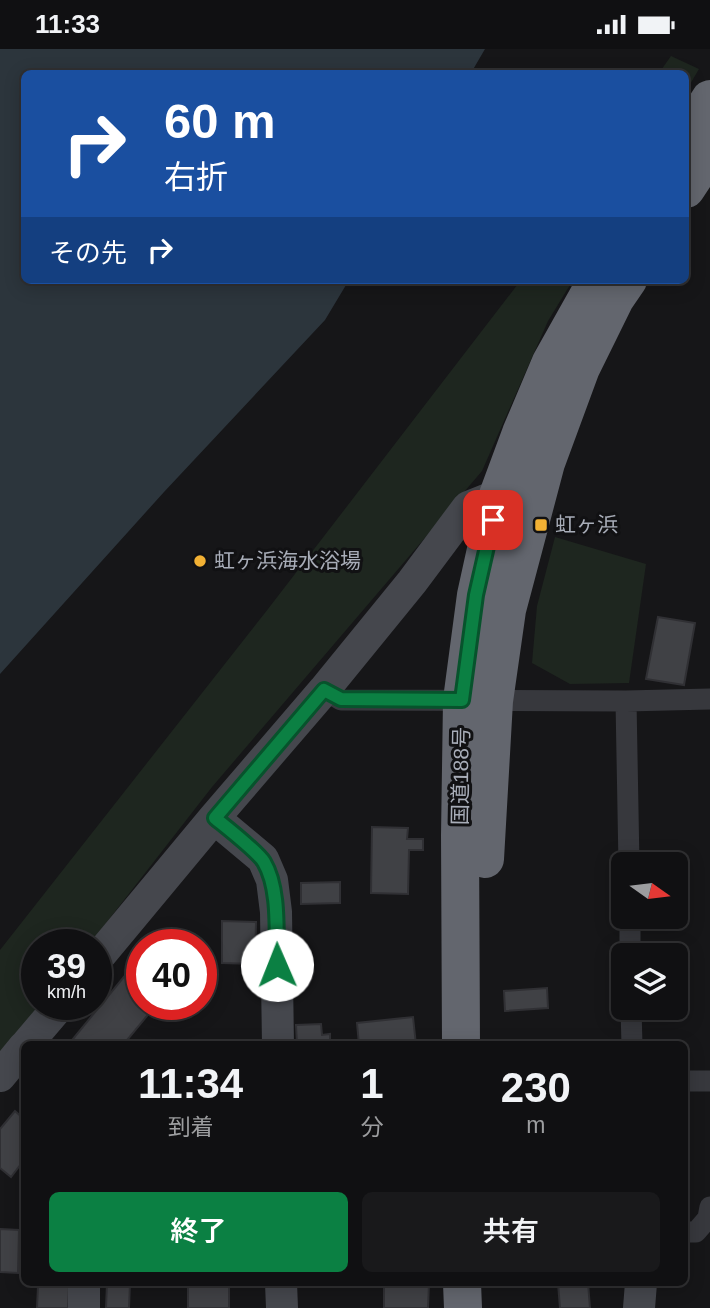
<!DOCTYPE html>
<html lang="ja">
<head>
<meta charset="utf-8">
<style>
  :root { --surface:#101012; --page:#19191b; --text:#f1f3f6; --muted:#9c9d9f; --line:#303032; --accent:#0b8043 }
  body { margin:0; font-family:Arial,"Noto Sans JP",sans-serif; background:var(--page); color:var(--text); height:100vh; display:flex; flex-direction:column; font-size:26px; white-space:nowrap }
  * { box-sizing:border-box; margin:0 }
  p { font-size:23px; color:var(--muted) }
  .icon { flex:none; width:38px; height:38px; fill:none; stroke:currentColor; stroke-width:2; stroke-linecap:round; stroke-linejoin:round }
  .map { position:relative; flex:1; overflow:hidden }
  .side { position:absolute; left:21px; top:992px; width:667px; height:245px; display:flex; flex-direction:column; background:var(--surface); border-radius:10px; box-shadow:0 4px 18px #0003,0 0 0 2px var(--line) }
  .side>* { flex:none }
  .top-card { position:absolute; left:21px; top:21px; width:668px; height:214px; border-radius:10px; box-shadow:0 4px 18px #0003,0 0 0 2px var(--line); background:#1a4fa0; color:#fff; overflow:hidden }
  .needle { width:46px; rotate:104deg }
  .buttons { position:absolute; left:611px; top:803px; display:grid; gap:14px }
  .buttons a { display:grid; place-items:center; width:77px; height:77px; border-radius:10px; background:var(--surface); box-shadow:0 4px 18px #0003,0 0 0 2px var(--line); font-size:35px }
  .speed { position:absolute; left:21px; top:880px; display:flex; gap:14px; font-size:35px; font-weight:700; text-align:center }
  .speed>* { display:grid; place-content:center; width:91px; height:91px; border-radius:50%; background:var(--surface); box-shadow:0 4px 18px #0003,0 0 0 2px var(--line); line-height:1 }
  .speed small { font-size:18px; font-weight:400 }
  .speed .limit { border:10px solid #d22; background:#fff; color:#111 }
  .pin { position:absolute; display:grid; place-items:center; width:60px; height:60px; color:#fff; margin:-30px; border-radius:14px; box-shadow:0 4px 10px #0006 }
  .me { position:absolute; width:77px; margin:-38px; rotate:359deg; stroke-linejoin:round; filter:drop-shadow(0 0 5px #0008) }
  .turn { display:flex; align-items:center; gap:24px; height:147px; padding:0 28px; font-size:32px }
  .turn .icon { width:91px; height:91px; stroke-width:2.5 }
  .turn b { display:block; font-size:49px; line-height:60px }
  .then { display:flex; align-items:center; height:66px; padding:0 28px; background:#0003; gap:14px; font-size:26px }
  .eta { display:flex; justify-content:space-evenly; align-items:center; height:119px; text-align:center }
  .eta b { font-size:42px; font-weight:600; line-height:49px }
  .cta { display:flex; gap:14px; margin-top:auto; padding:14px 28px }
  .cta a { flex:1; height:80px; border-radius:10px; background:var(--accent); color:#fff; font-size:28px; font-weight:600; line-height:80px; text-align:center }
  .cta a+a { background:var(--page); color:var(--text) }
  .status { display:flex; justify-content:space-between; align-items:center; height:49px; padding:0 35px; background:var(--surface); direction:ltr }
  .status svg { height:19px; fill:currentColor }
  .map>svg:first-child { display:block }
</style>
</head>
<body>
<div class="status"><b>11:33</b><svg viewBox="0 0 49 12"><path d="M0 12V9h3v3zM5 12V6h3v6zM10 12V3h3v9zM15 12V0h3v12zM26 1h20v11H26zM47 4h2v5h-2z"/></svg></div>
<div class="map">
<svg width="710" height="1259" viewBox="0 0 710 1259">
  <rect width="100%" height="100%" fill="#161618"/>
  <path fill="#1e261f" d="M671 7 699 20 686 42V24H659Z
    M521 231H573L548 272 482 422 212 738 89 896H37V956H43L0 1011V901L268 560Z
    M555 488 646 515 629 634 570 635 532 614 537 557Z"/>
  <path fill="#2c353c" d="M0 0H485L471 24H24V231H349L325 271 164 443 0 625Z"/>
  <path fill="#404145" stroke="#303034" stroke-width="2" d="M658 568 695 574 684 636 646 630Z
    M372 778 408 779 407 790H423V801H409L408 845 371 844Z
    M340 833V854L301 855V834Z
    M222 872 256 873 255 915 222 914Z
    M141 907 142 956H156L123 996H68Z
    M547 939 548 959 505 962 504 942Z
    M413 968 416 996H359L357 974Z
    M321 975 322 986 330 985V996H297L296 976Z
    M15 1062 24 1070V1111L11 1128 0 1119V1080Z
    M0 1180 19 1181 18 1224 0 1223Z
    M107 1234H130L129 1259H106Z
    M188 1234H229V1259H188Z
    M384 1234H429L428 1259H384Z
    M558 1234H588L590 1259H560Z
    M38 1237 69 1238 68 1259H37Z"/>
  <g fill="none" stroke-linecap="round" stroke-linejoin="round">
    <path stroke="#37383d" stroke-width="21" d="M324 641 341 651 626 652 710 650
      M626 652 629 816
      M630 868V906
      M631 959 632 996
      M684 1032H710
      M684 1183H696L708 1169 710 1158"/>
    <path stroke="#45474d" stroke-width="32" d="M214 769 263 810 272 831 276 863 278 996
      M96 911 214 769 324 641 412 533 468 458 498 446
      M26 996 60 956
      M0 1027 24 998
      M84 1234V1259
      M281 1234 282 1259
      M639 1259 641 1234"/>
    <path stroke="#63666e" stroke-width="38" d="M686 87 710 50
      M686 140 710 103
      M485 810 494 652 507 561 546 414 581 319 615 250 628 231
      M461 996 460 786 462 651 476 546 498 446 521 384 551 313 597 231
      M462 1234 463 1259"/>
  </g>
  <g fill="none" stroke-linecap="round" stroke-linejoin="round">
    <g stroke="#07532c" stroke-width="18">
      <path id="route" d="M277 916C276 884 280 840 264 813 257 802 226 778 215 769L324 641 341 650 462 651 476 546 493 471"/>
    </g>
    <use href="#route" stroke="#0b8043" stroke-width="12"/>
  </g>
  <g fill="#f2b134" stroke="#111113" stroke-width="2.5">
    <rect x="534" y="469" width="14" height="14" rx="3.5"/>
    <circle cx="200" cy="512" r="7"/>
  </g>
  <g text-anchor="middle" stroke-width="6" stroke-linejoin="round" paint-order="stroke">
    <g font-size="21" fill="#a8adb8" stroke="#111113" text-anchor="start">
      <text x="555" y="483">虹ヶ浜</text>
      <text x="214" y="519">虹ヶ浜海水浴場</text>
    </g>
    <g font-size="21" fill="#a8adb8" stroke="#111113">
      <text transform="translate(461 727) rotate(-89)" y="7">国道188号</text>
    </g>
  </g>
</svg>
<div class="buttons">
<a><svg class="needle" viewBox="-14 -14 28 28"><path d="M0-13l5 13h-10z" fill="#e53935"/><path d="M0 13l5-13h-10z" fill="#9c9d9f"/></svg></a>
<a><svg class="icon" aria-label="layers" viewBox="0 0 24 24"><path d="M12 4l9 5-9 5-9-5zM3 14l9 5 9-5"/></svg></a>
</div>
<div class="speed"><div>39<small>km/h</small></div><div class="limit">40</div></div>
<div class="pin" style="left:493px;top:471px;background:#d93025"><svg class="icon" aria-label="arrive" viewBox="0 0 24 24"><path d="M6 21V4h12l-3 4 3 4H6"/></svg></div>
<svg class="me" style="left:277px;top:916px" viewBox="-20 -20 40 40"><circle r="19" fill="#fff"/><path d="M0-13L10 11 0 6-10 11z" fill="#0b8043"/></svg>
<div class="top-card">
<div class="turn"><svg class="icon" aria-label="right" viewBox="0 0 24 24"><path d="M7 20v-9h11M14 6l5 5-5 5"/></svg><div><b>60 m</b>右折</div></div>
<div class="then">その先<svg class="icon" aria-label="right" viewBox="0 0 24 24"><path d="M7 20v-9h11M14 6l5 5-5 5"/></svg></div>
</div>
<section class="side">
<div class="eta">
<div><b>11:34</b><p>到着</p></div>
<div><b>1</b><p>分</p></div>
<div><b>230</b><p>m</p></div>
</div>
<div class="cta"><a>終了</a><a>共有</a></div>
</section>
</div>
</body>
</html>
